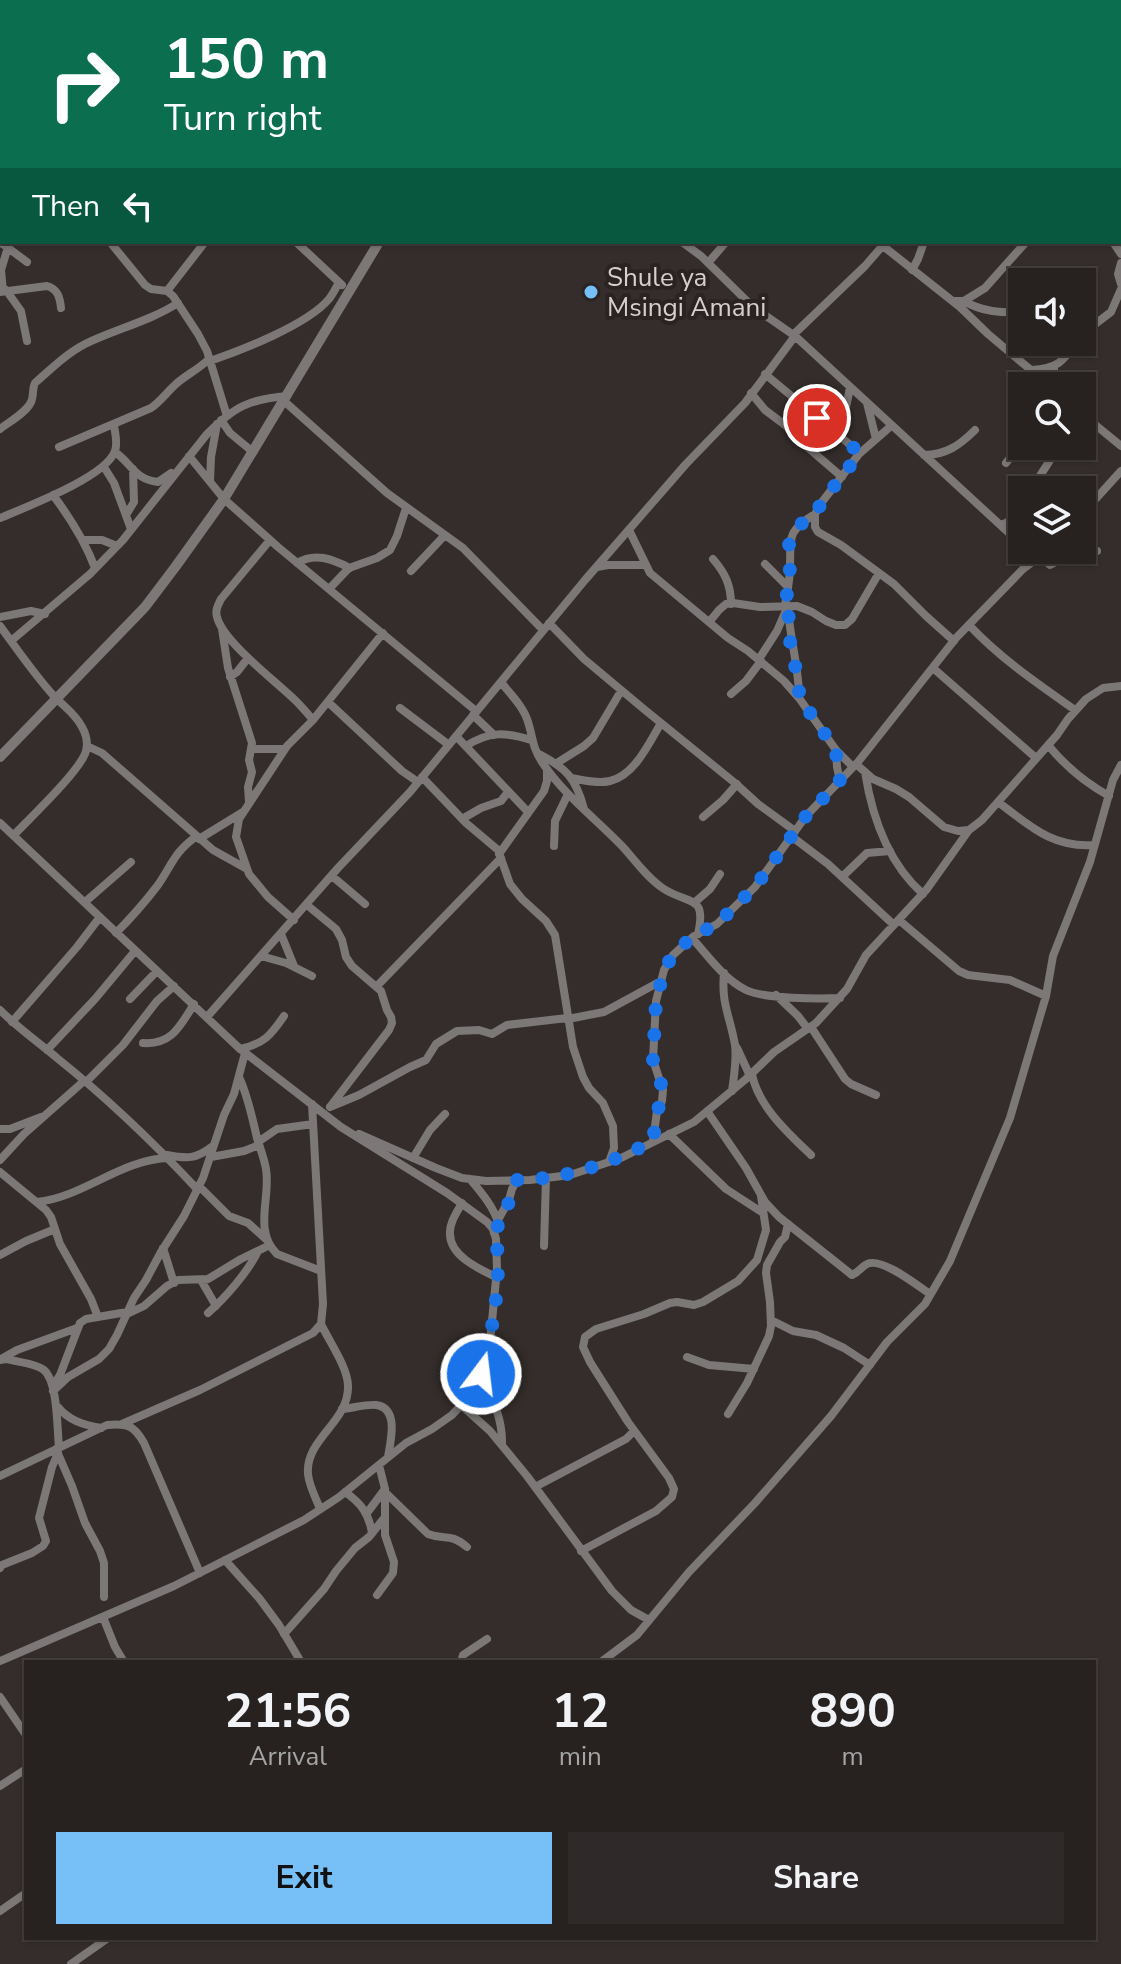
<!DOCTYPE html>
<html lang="en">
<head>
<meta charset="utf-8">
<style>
  :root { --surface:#272220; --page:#2f2a29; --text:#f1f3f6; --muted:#a4a4a5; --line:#433f3e; --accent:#77bff7 }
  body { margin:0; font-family:"Nunito Sans",sans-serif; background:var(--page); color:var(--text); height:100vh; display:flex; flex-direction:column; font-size:30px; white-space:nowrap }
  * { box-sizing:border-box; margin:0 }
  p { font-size:26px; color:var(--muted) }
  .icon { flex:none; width:44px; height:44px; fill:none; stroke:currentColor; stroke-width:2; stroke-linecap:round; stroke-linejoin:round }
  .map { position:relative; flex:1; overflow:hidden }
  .sheet { position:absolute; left:24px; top:1660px; width:1072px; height:280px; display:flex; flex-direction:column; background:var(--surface); border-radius:0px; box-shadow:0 2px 6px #0004,0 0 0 2px var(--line) }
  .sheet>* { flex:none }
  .hud { position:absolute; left:0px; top:0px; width:1122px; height:244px; box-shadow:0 2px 6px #0004,0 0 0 2px var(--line); background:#0b6e4f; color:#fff; overflow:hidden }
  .controls { position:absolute; left:1008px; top:268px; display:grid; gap:16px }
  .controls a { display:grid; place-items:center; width:88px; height:88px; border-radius:0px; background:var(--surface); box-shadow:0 2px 6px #0004,0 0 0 2px var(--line); font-size:40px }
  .pin { position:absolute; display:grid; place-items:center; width:68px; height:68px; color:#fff; margin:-34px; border:4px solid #fff; border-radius:50%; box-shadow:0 2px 8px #0007 }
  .me { position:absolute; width:88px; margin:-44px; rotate:15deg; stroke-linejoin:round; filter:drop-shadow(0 0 6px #0008) }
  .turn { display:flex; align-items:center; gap:28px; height:168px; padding:0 32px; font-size:36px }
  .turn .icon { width:104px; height:104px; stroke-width:2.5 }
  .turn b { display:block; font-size:56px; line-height:68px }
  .then { display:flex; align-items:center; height:76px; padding:0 32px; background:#0003; gap:16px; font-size:30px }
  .eta { display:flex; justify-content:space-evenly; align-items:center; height:136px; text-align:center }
  .eta b { font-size:48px; font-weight:700; line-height:56px }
  .cta { display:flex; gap:16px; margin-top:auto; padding:16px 32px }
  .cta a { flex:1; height:92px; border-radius:0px; background:var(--accent); color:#111; font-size:32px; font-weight:700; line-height:92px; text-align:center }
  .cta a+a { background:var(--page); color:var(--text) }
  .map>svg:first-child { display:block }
</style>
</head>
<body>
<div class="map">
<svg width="1121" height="1964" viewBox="0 0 1121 1964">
  <rect width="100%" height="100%" fill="#342d2b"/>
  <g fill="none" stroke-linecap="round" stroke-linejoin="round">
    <path stroke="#7b7877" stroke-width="8" d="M41 0 42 2
      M301 0 303 2
      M411 0 413 2
      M504 0 506 2
      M822 0V2
      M908 0 910 2
      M135 2 137 0
      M178 2 180 0
      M260 2 261 0
      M393 2 394 0
      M718 2 722 0
      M1086 2 1088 0
      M1120 108 1121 107
      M0 133 2 131
      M0 142 2 144
      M1120 157 1121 158
      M0 164 2 162
      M1120 220 1121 221
      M1120 232 1121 231
      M0 242 27 262
      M110 242 145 285 151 289 167 291 173 296 198 334 207 351 227 416
      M296 242 342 285
      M682 242 701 256 753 307 795 336 1022 545
      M1113 242 1121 254
      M883 246 960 307 988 334 1050 386
      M708 263 726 242
      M1121 263 1118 274 1121 284
      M912 270 918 259 924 242
      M6 290 21 311 27 341
      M3 291 1 270 8 247
      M167 291 205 242
      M0 292 47 286C58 289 60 298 61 308
      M954 301H964L985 288 1026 242
      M964 301C982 312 1002 313 1022 312
      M1082 334 1111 312 1121 289
      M793 335 865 266 885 243
      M210 361C242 350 307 325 329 299 333 294 336 288 339 282
      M1032 370C1056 369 1063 362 1077 342
      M765 374 860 453
      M1054 386V366
      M751 393 765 410 789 428 806 446 842 477
      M284 401 387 493 463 548 543 630
      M867 403 876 439
      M1082 414 1121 446
      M221 420 230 433 253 452
      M891 426 859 454 822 502 815 514V527L818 532 841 545 894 584 926 616 954 641
      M0 429C9 422 26 413 31 402 34 396 32 389 35 383 51 369 66 354 85 344 116 329 150 321 178 303
      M836 432 845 413 850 387
      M59 447 151 408C161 401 167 392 176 384 186 375 199 369 209 359
      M115 452C133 465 134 479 158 482L171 473
      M924 455C946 455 960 445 975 430
      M189 456 224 499 278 547 476 711
      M1006 463 1022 443
      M104 467 114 483 131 529
      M210 481 211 457 217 424
      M1031 490 1059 446
      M53 495C71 519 85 541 95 568
      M1082 514 1121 471
      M126 515 134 502 133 469
      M0 518C26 507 106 477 115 451 118 443 115 433 114 425
      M1001 525 1016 518 1022 511
      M629 530 650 573 728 638 748 651 784 681 799 698 836 750 853 767
      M84 540H102L117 546
      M270 540 221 599C218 605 215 610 217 617 223 642 277 682 296 701 302 707 308 714 313 720
      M1039 556 1050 565 1080 550 1097 551
      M713 559C725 573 731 585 731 604
      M297 563C315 552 332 559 350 568
      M765 564 788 587
      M597 567 608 565H645
      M411 571 445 535
      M329 589 349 568 377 558 390 550 397 536 406 508
      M785 606C787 593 790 580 790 567 791 537 786 532 815 514
      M788 606C789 636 799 666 799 697
      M0 617 31 611 45 614
      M710 621 719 610 726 604 733 603 760 607 797 606 812 612 826 621 836 625H845L852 619 879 573
      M549 623 584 659 645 710 735 783 758 804 795 831
      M969 625C1001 659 1038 684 1075 710
      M0 626C17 649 34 674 53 695 63 706 75 713 82 727 86 734 88 743 86 751 81 770 30 818 14 835
      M222 629 228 668 252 743 249 760 252 772 248 787 249 802
      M11 641 90 574 123 540 207 434C234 407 249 399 287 396
      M759 659 777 631 787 608
      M933 668 1036 758
      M230 677 237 672 248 658
      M501 682C510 694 524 707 528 722 533 737 532 747 542 762 563 794 595 818 622 846 635 860 647 878 664 889 689 905 707 894 698 934
      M731 694 746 681 761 661
      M328 702 402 771 418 782
      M400 708 449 745
      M473 715 494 735
      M456 736 528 812
      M1048 745C1066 767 1084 782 1109 796
      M87 746 102 753 213 850 247 869
      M466 746C489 731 506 732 531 740
      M252 749H284
      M836 750 837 767 840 781
      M539 754C566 768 576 778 584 809
      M557 763 584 746 593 738 621 691
      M856 764 873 779 896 789 909 797 944 827 958 831 969 830 982 820 1057 735 1068 719 1086 699 1103 688 1121 686
      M865 772C872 817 888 863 923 894
      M422 777 466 823 498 850 510 884 522 899 546 921 555 935 573 1047 583 1077 589 1088 603 1103 613 1126 614 1148 609 1162
      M571 778C583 780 598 784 610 781 635 775 649 743 661 723
      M998 802C1029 825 1052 848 1094 845
      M703 817 723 800 737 784
      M462 819 481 808 501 801 508 792
      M0 823 239 1048 341 1127 447 1193 487 1222 493 1229 496 1239 497 1269 490 1342 481 1374 464 1402 452 1415 432 1429 406 1443 339 1497 304 1520 174 1586 0 1661
      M791 836 828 864 894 925
      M199 839 243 812
      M554 846 555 821 568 794
      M499 854 544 791 547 781V770
      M332 876 365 904
      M842 877 867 853 890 851
      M85 902 131 862
      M694 903 710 889 720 874
      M307 905 336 929 342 940 346 957 352 966 381 991 387 1010 391 1017 392 1023 389 1030 330 1107
      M294 920 268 897 249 874 236 837 239 819 287 746 313 720 383 633
      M899 920 959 971 968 975 1010 980 1046 996
      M116 933C131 918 145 902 158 885 172 865 174 852 197 836
      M281 934 294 966
      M692 938C708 956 724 979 746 990 764 999 819 999 840 998
      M261 956 286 963 312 976
      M724 973C721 1004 730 1016 735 1045 737 1060 734 1075 732 1091
      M377 986 501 858
      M776 995 798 1016 808 1029
      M130 999 157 971
      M0 1010C18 1028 38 1042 57 1058 107 1098 153 1142 197 1189
      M207 1017 338 868 410 792 585 580 686 464 745 403 795 336
      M568 1019 604 1012 661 981
      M12 1022 77 947 100 917
      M811 1027 845 1079 851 1084 876 1095
      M143 1043C172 1045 180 1026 194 1004
      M737 1048 750 1076
      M240 1049C264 1044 271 1035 284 1016
      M47 1050 95 999 135 951
      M752 1074C758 1106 788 1133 811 1155
      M239 1077C248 1096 252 1117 257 1138 260 1148 264 1158 266 1169 271 1197 253 1231 277 1254L321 1271
      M86 1082 123 1045 157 1001 174 986
      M330 1107 359 1095 410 1067 426 1060 436 1044 457 1031 479 1030 492 1034 507 1025 567 1018
      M707 1111 746 1168 765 1202 779 1217 852 1275C859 1272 861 1267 867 1264 882 1257 918 1286 930 1294
      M0 1129H10L41 1117
      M359 1134 436 1168 462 1178 486 1181 530 1180 570 1175 621 1158 694 1122 746 1079 774 1052 816 1023 847 989 866 955 927 889 969 830
      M669 1134 726 1189 763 1213
      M653 1141 657 1111 662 1101 663 1090 653 1060 656 1001 664 970 673 955 694 936 717 924 755 887 806 816 858 762 956 638 1023 569 1048 550
      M258 1142 277 1129 313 1124
      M167 1155C188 1159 196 1159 213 1146
      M211 1157 244 1151 259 1145
      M413 1158 430 1130 445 1114
      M0 1160 24 1134 84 1081
      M0 1172 46 1210 51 1217 60 1244 91 1299 98 1317
      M470 1179C481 1192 494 1207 499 1225L494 1233
      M199 1186 229 1216 248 1223 267 1240
      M37 1202C84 1197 121 1159 169 1158
      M462 1203C457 1212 449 1223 450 1234 450 1256 479 1269 496 1277
      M498 1220 509 1200 512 1189 517 1180
      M544 1246 546 1178
      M163 1248 174 1283
      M0 1255 26 1241 55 1229
      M201 1280 216 1306
      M208 1313C225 1298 248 1272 258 1251
      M125 1315 144 1306 167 1286 178 1280 208 1279 241 1259 270 1245
      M771 1320 793 1331 816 1335 844 1348 870 1365
      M687 1357 709 1365 754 1369
      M1 1359 17 1350 77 1328
      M0 1360 6 1359C17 1362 35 1363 44 1370 58 1382 57 1429 59 1447
      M481 1374C492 1397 503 1419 502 1445
      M53 1386 60 1375 80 1323 86 1319 127 1312
      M53 1391 68 1377 99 1359 109 1349 117 1335 134 1298 146 1280 161 1252 184 1216 203 1178 224 1115 234 1094 245 1053
      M461 1405 490 1431 527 1476 612 1591 631 1610 649 1620
      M57 1406C68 1420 83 1425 101 1428
      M342 1409C352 1408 367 1404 376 1405 400 1408 390 1443 388 1457
      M728 1414 747 1383 769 1336 771 1326 770 1302 766 1273 767 1265 780 1242 785 1237 788 1224
      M122 1424 200 1390 313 1333 321 1324 323 1304 312 1104
      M56 1449 72 1486 85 1523 100 1551 104 1563V1597
      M0 1476 107 1425C127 1423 134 1425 144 1443L200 1573
      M535 1487 626 1439 634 1431
      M345 1492C361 1503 369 1514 372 1533
      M385 1492 428 1534C446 1541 449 1532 467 1547
      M320 1509C316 1498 309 1486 308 1474 305 1439 349 1422 348 1386 348 1368 329 1341 321 1324
      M367 1513 385 1489
      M581 1551 656 1511 672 1497 674 1489 669 1478 628 1422 590 1362 583 1347 585 1337 596 1329 644 1314 670 1303 677 1302 694 1305 703 1302 738 1281 757 1260 766 1230 761 1196
      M225 1560 259 1598 279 1625 301 1662
      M0 1568 2 1565 32 1553 43 1546 46 1541 39 1518 52 1467 58 1453
      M377 1595 393 1573 394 1562 385 1535V1489L379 1465
      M103 1617 115 1647 124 1662
      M284 1634 324 1589 336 1571 355 1548 369 1537 385 1517
      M461 1662 463 1655 487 1639
      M601 1662 637 1635 689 1572 755 1503 831 1416 887 1342 925 1304 950 1261 1010 1118 1046 996 1053 956 1090 862 1113 780 1121 765
      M0 1697 26 1735
      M0 1786 26 1769
      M0 1911 26 1893
      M71 1964 108 1938"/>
    <path stroke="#7b7877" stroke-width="10" d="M544 2 545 0
      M0 757 145 607 176 566 224 499 379 242"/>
    <path stroke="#d7cecc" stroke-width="12" d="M201 2 204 0
      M0 189 2 187"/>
  </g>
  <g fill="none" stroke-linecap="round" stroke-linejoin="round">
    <path stroke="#1a73e8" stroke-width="14" stroke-dasharray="0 25.2" d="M481 1374C491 1340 505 1267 494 1233L497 1230C499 1216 506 1212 510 1199 512 1192 513 1187 517 1180 566 1179 610 1164 653 1141L657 1111 662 1101 663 1090 653 1060 656 1001 664 970 673 955 683 945 694 936 717 924 755 887 806 816 840 781 837 767 836 750 799 697V685L790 641 788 606H785L790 576 789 543 792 535 804 521 815 514 822 502 860 453 817 418"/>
  </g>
  <circle fill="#77bff7" stroke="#2a2322" stroke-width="3" cx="591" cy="292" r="8"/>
  <g text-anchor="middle" stroke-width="8" stroke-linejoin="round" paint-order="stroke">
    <g font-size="26" fill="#d5d0cf" stroke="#2a2322" text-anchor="start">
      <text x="607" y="286">Shule ya<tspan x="607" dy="30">Msingi Amani</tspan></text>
    </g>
  </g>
</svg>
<div class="controls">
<a><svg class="icon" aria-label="sound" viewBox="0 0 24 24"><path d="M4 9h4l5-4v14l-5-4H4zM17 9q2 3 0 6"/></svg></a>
<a><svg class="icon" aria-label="search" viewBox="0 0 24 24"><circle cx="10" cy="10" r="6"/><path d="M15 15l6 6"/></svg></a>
<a><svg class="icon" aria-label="layers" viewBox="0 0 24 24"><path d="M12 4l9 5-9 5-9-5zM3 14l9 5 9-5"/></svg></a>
</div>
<div class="pin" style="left:817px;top:418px;background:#d93025"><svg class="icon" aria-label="arrive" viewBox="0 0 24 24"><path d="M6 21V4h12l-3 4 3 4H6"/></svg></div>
<svg class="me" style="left:481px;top:1374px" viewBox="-20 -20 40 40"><circle r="17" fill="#1a73e8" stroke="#fff" stroke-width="3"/><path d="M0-11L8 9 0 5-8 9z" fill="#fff"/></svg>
<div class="hud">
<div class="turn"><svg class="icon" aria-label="right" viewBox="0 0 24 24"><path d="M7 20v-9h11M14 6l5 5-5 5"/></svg><div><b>150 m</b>Turn right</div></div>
<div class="then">Then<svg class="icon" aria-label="left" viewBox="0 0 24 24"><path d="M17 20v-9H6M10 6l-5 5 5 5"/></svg></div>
</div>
<section class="sheet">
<div class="eta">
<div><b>21:56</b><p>Arrival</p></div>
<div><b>12</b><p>min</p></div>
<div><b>890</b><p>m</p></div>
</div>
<div class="cta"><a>Exit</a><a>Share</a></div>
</section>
</div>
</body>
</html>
